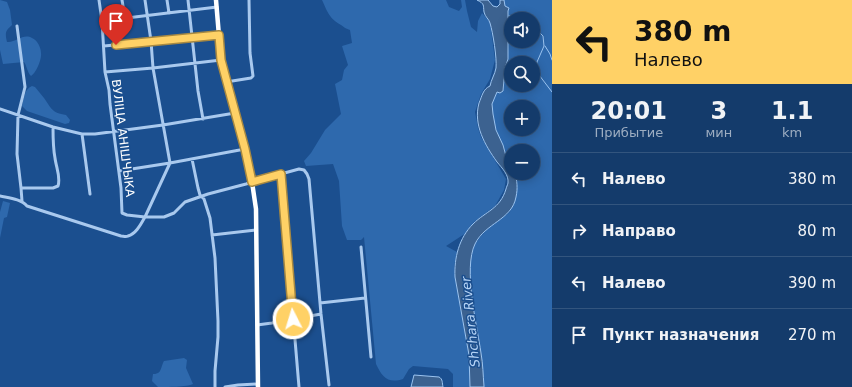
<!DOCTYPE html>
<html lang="ru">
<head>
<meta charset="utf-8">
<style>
  :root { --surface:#143b6b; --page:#214673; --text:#f1f3f6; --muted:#9dadc1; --line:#33557e }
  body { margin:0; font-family:"DejaVu Sans",sans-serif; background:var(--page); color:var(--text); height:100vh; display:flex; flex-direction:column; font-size:15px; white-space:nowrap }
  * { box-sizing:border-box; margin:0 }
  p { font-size:13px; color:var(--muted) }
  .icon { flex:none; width:22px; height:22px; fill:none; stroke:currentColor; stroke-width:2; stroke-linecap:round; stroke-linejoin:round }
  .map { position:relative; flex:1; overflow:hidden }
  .details { display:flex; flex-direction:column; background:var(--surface); width:300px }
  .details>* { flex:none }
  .guide { background:#ffd166; color:#111; overflow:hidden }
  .buttons { position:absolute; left:504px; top:12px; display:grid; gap:8px }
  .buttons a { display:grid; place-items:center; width:36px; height:36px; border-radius:50%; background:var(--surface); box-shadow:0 2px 10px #0003,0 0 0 1px var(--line); font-size:20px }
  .pin { position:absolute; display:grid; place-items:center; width:34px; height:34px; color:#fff; margin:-41px -17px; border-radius:50% 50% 50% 0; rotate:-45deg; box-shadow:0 0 4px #0007 }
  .pin .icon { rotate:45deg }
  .me { position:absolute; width:44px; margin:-22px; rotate:355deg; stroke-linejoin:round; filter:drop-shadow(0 0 3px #0008) }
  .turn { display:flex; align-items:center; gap:14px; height:84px; padding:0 16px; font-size:18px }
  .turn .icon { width:52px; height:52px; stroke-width:2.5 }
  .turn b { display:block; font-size:28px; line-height:34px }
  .eta { display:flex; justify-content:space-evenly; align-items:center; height:68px; text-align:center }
  .eta b { font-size:24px; font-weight:700; line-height:28px }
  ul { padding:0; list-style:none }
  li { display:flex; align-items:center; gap:12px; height:52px; padding:0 16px; border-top:1px solid var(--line) }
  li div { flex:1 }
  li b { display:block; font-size:15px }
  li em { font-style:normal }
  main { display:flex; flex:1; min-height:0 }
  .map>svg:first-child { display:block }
</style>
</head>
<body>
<main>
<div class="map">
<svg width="552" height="387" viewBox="0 0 552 387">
  <rect width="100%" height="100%" fill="#1b4f8f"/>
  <path fill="#2e69ad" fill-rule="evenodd" d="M0 0 7 2 10 10 12 25C5 31 5 33 7 42 16 43 23 33 32 38 37 40 41 47 41 53 42 59 36 73 31 76 27 72 27 66 24 62L3 64 0 50Z
    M322 0H446L449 7 459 11 462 7 461 0H465L467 11 471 27 477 32 478 21 482 13 490 22 495 60 490 79 481 94 475 112 478 128 481 137 506 179 504 190 495 206 474 222 466 233 446 246 457 252 454 266 455 277 469 355 470 387H453V374L448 369 413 366 409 369 403 379C388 384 382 377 376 364L364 237 361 240H347L342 226 339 181 333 164 306 166 304 161 311 153 325 130 341 114 335 84 342 80 344 70 348 65 342 46 352 43 350 30C346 29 344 27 341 25 329 18 328 13 322 0Z
    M504 0H552V387H484L481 354 474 314 470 280V260L475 244 481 236 490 226 501 219 510 212 517 180 515 173H533V151H511V165C504 153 490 117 492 103 493 99 495 95 497 92L503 91 505 68 508 59V11L509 8 505 6ZM511 19H533V41H511ZM511 63H533V85H511ZM511 107H533V129H511Z
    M32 86 35 87C38 91 41 94 44 98 51 108 52 113 66 115L70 120 69 123 65 124 27 111 22 106C24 99 24 89 32 86Z
    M3 201 10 203 7 217 4 218 0 238V212Z
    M184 358 187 360 186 368 193 384C187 387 167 387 158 387L152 381 153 374C154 374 156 374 158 373 161 372 162 364 164 361Z"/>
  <path fill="#3c6290" stroke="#9cc4f0" d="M477 0H488L493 6 497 7 500 4V0H504L505 6 509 8 508 11V59L505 68 503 91 500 93 497 92 492 104 493 114 496 130 503 145 506 156 511 165V173H515C517 181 518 188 516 197 512 220 485 223 475 244 463 269 477 325 481 353 483 364 483 375 484 386V387H470L469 355 455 277C454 258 459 238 473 224 486 211 500 209 506 189 506 188 508 184 508 183 509 175 502 168 497 162 485 145 473 125 479 103 482 96 483 89 490 86 491 80 495 74 496 68 497 58 493 33 490 23 489 19 485 17 484 12 483 5 485 4 477 0Z
    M414 375 439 377C443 379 442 383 443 387H411Z"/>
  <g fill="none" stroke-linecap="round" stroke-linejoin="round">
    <path stroke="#9cc4f0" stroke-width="1" d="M509 16H518L520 19
      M533 28 537 30 543 36 544 46 537 62 536 71 552 92
      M545 46 550 54 552 60"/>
    <path stroke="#a9c9ee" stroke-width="3" d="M99 0 102 21 105 72 109 90 110 104 121 188 122 213 127 215 145 217H164L174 213 185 202 208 194 246 184 259 180 299 169 304 170 307 174 309 179 321 314 329 385
      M122 0 125 18
      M167 0 169 13
      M188 0 198 91 203 119
      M102 21 217 7
      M17 26 25 87 18 115 17 154 21 188 22 201
      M104 46 219 35
      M105 72 153 68 221 60
      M226 82 251 78 253 76 250 53 249 0
      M0 109 53 127 82 134H95L163 125 235 113
      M82 134 90 194
      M192 159 198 188 200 195 204 199 210 218 215 258 218 321V337L215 371V387
      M119 171 170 163 245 149
      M281 174 299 387
      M21 188H53L58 186C61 177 56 167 55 158 53 148 53 137 53 127
      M0 196C9 198 21 199 27 206L121 236C123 236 126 237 128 236 136 234 141 224 145 217L170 163 153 68 151 41 145 0
      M212 235 256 230
      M361 247 371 357
      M320 303 365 298
      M257 325 272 323 321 314
      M225 387 238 385 258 384"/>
    <path stroke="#fff" stroke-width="4.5" d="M216 0 221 60 246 154 252 182 256 209 258 387"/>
  </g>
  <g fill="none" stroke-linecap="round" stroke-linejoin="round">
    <g stroke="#a68842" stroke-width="10">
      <path id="route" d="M116 45 219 35 221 60 245 149 252 182 259 180 281 174 293 319"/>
    </g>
    <use href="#route" stroke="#ffd166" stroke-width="7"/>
  </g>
  <g text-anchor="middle" stroke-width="3" stroke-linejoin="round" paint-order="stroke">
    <g font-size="12" fill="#fff" stroke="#1b4f8f">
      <text transform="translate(123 138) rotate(83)" y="4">ВУЛІЦА АНІШЧЫКА</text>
    </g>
    <g font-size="13" font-style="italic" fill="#b5d3f5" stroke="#1b4f8f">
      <text transform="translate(470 322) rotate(-96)" y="5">Shchara River</text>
    </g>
  </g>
</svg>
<div class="buttons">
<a><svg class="icon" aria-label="sound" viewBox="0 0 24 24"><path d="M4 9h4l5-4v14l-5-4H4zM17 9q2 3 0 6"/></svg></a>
<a><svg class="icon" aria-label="search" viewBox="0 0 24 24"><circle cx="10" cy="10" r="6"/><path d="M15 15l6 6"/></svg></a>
<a>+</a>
<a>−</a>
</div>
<div class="pin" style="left:116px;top:45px;background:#d93025"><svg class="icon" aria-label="arrive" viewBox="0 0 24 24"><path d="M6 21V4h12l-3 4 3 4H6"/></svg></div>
<svg class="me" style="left:293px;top:319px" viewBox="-20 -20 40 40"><circle r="17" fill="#ffd166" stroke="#fff" stroke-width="3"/><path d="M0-11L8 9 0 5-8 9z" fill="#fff"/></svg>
</div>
<section class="details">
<div class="guide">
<div class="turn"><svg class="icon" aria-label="left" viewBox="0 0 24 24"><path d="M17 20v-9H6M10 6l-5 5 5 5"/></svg><div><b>380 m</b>Налево</div></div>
</div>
<div class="eta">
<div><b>20:01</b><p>Прибытие</p></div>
<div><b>3</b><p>мин</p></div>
<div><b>1.1</b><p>km</p></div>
</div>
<ul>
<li><svg class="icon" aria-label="left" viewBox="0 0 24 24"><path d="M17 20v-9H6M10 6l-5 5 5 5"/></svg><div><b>Налево</b></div><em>380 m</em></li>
<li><svg class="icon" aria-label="right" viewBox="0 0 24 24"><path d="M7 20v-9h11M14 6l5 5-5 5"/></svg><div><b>Направо</b></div><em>80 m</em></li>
<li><svg class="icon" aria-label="left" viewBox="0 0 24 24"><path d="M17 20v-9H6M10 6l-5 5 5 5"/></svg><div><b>Налево</b></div><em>390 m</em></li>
<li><svg class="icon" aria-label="arrive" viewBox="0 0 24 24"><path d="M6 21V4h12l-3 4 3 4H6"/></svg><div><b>Пункт назначения</b></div><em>270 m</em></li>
</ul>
</section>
</main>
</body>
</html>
